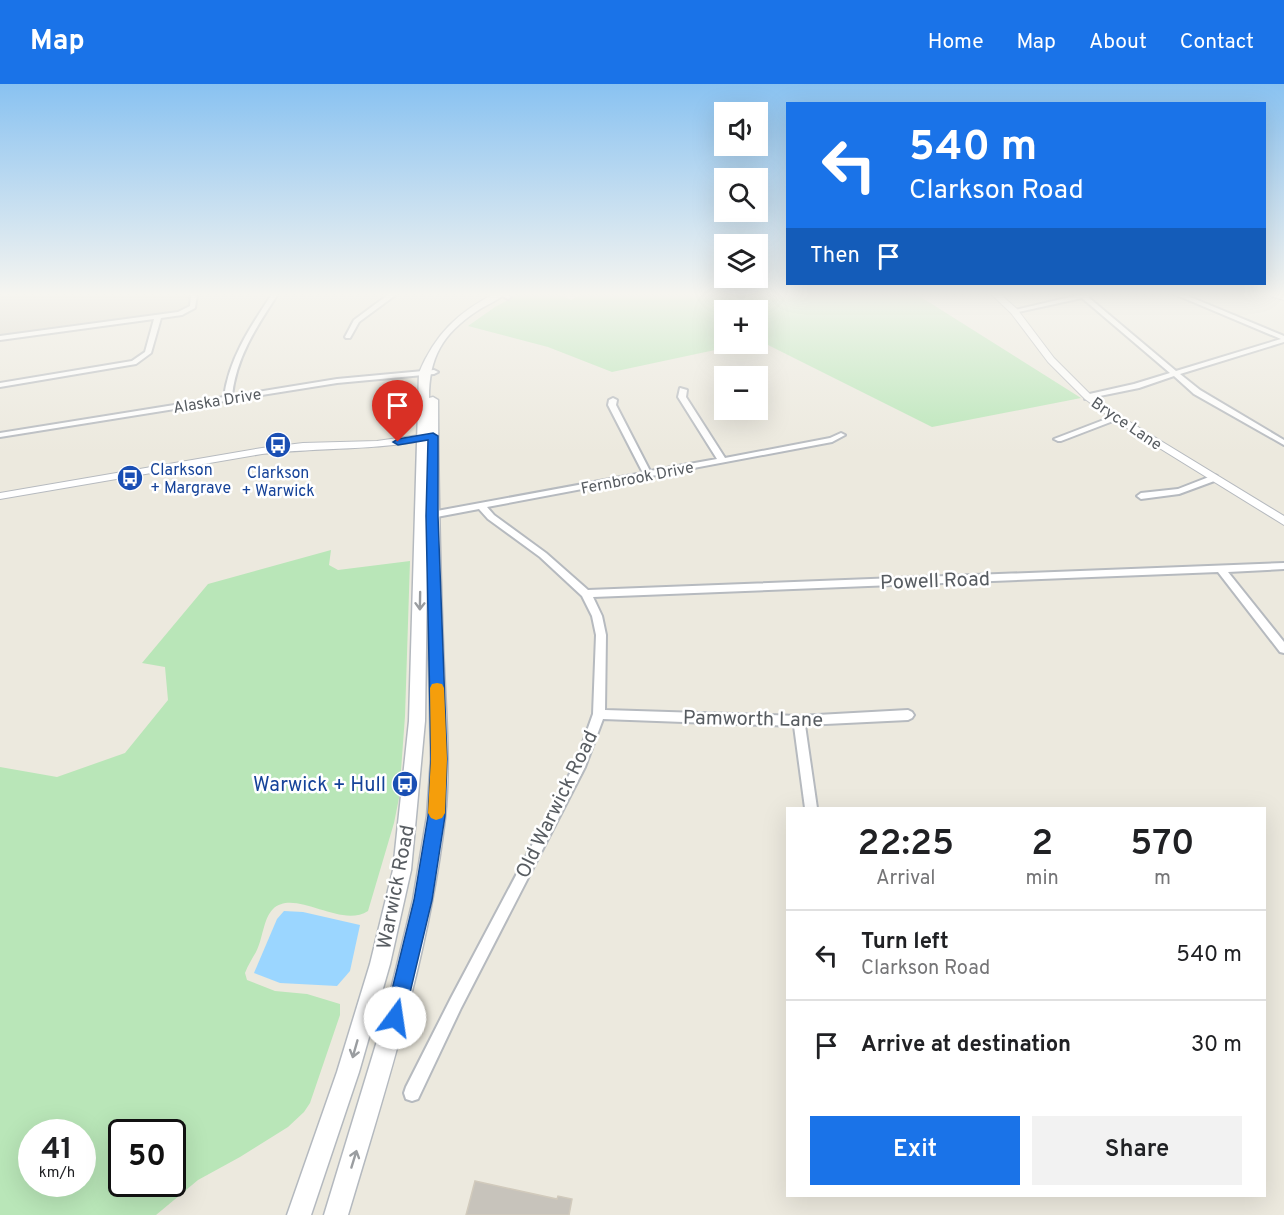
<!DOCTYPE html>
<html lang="en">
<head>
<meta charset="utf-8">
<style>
  :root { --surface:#fff; --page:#f2f2f2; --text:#202124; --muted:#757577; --line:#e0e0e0; --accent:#1a73e8 }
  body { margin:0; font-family:Overpass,sans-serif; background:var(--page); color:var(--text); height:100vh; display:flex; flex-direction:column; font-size:22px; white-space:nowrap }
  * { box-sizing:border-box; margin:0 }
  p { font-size:20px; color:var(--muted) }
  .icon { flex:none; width:33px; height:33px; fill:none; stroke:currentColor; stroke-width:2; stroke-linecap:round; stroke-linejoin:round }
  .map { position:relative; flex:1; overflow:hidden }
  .sheet { position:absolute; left:786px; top:723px; width:480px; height:390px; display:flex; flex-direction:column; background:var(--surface); border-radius:0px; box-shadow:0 6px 24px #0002 }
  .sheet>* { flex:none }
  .hud { position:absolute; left:786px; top:18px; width:480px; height:183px; border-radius:0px; box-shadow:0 6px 24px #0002; background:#1a73e8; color:#fff; overflow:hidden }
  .tools { position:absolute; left:714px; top:18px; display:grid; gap:12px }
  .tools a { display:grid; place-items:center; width:54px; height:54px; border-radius:0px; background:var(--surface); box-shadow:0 6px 24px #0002; font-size:30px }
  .speed { position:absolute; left:18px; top:1035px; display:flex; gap:12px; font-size:30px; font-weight:700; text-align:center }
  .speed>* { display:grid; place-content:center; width:78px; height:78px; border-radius:50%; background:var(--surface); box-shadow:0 6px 24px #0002; line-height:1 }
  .speed small { font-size:15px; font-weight:400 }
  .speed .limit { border:3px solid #111; border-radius:9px; background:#fff; color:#111 }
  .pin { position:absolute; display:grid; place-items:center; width:51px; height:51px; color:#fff; margin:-62px -26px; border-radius:50% 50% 50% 0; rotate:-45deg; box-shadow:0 0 6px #0007 }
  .pin .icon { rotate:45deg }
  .me { position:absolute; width:66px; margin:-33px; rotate:14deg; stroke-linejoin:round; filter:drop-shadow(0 0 4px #0008) }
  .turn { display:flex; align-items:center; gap:21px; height:126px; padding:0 24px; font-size:27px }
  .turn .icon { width:78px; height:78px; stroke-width:2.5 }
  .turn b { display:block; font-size:42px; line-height:51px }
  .then { display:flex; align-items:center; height:57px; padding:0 24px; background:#0003; gap:12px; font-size:22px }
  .eta { display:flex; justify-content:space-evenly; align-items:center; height:102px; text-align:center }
  .eta b { font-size:36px; font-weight:600; line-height:42px }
  .action { display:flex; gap:12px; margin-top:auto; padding:12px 24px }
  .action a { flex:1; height:69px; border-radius:0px; background:var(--accent); color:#fff; font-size:24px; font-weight:600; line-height:69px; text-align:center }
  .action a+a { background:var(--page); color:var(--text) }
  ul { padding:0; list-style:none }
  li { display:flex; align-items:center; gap:18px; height:90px; padding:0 24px; border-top:2px solid var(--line) }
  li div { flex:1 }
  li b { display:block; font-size:22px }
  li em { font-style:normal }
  header { display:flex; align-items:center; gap:36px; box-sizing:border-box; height:84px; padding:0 30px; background:var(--accent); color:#fff }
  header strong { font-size:28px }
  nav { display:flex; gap:33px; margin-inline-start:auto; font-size:21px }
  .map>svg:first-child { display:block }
</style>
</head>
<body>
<header>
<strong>Map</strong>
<nav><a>Home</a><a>Map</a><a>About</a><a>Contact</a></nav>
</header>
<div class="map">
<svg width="1284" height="1131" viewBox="0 0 1284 1131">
  <rect width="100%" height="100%" fill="#ece9de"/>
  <path fill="#dbd8cd" d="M0 210H192L191 221 184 228 0 253Z"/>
  <path fill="#b9e6b8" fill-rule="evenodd" d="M519 210H558L571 216 582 210H916L1081 314 932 343 758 256V226H724V260H743L612 288 548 263 468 242 495 223Z
    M331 466 329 481 338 486 410 477 405 632 399 714 394 739 368 827C340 845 295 804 273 825 263 835 263 855 256 868 252 875 248 881 245 889L247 896 275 907 307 910 340 920V931L310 1019 304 1028 288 1043 240 1073 198 1096 156 1131H0V683L57 693 125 669 168 616 165 583 142 579 208 500ZM82 1048V1100H32V1048ZM172 1048V1100H122V1048Z"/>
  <path fill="#9bd6ff" d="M284 827 303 828 360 841 350 887 337 902 280 899 254 889 277 835Z"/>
  <path fill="#c7c3bb" stroke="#d1cabc" stroke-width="1.5" d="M475 1097 557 1115 558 1112 572 1115 569 1131H466Z"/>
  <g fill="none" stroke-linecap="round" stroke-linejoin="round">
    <g stroke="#b6babf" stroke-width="4">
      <path id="minor" d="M191 210H197L195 224 182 231 161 234 151 269 136 280 0 303V299L132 277 145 268 154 235 0 256V252L178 228 190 222Z
        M272 210H278C257 242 236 273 232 312L337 295 434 286 438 288 434 290 337 299 0 353V349L224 313C229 274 251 242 272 210Z
        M389 210H397L359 238 350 254H346L345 253 354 236Z
        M498 210H507L511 213 508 215Z
        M1083 210H1096L1088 213 1176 287 1281 255 1174 210H1183L1284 252V258L1180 290 1200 306 1284 356V361L1194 310 1174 292 1139 304 1085 315V311L1134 300 1170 289 1082 214 1014 229 1011 227Z
        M680 304 687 306 686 313 725 374 830 354 841 349 845 351 832 358 487 423 494 431 546 469 588 506 1284 479V485L1228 488 1284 558V569L1280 568 1218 488 593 513 602 532 606 551 605 626 799 632 908 626 912 628 914 631 912 634 908 636 805 641 817 724H805L794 642 603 635 585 683 461 924 418 1015 412 1017 406 1015 404 1009 406 1003 451 914 576 678 593 630 596 551 592 532 582 512 540 473 488 435 479 425 426 435 422 432 426 429 643 389 608 321 609 316 613 314 617 316 616 321 650 387 717 375 678 313Z
        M1114 332 1121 334 1061 357H1058L1054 355Z
        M1214 391 1217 392V396L1179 410 1141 415 1137 412 1141 409 1178 405Z"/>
    </g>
    <g stroke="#b6babf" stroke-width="2">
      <path id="tertiary" d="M991 210H1000L1017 225 1054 274 1091 311 1120 332 1284 432V441L1114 336 1085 315 1048 278 1011 229Z
        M1269 210 1284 211V216L1270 212Z
        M433 349 437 350V354C379 367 320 363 262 370L0 415V409L262 364 303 359 377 357Z"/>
    </g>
    <g stroke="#b4b9bf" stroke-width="3">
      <path id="secondary" d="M494 210H505C497 217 486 221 477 227 442 250 429 274 429 314L433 313 438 316C438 398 440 479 443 561 445 618 451 677 445 734 429 870 387 1000 348 1131H324L384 934 413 816 427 732 431 675 427 488 425 637 411 786 390 880 359 988 311 1131H287L337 988 370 880 393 786 409 637 419 289C435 251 457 229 494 210Z"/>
    </g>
    <use href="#minor" fill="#fff" fill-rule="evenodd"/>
    <use href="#tertiary" fill="#fff" fill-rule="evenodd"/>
    <use href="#secondary" fill="#fff" fill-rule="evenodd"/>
  </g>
  <defs><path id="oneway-shaft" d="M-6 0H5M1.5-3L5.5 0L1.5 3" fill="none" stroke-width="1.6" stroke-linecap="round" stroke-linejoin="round" transform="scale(1.5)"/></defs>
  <g stroke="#9a9da0">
    <use href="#oneway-shaft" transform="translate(420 517) rotate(91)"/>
    <use href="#oneway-shaft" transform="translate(355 965) rotate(106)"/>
    <use href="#oneway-shaft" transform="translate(354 1075) rotate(-73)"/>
  </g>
  <linearGradient id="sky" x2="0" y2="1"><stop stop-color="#89c2f1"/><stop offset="0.57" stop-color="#f6f5f0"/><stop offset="1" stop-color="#f6f5f0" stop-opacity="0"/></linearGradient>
  <rect width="1284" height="369" fill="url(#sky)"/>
  <path fill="#1a73e8" stroke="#114b97" stroke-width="1.5" d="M433 349 438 352V432L447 675 445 732 432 816 404 934 402 941 395 944 388 941 385 934 414 816 428 732 431 675 426 432 428 356 398 361 393 358 398 355Z"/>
  <path fill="#f59e0b" d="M437 599 442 600 444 604 447 675 445 729 442 734 436 736 431 734 428 729 431 675 430 604 432 600Z"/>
  <defs>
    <g id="bus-disc" transform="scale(1.35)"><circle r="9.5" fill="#1a4fb4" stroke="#fff"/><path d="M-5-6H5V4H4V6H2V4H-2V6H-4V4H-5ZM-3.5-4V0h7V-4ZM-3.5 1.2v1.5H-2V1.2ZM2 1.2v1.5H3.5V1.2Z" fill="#fff"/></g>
  </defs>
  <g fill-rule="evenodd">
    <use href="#bus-disc" x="278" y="361"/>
    <use href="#bus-disc" x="130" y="394"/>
    <use href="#bus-disc" x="405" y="700"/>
  </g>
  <g text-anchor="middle" stroke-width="5" stroke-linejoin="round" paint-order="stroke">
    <g font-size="16" fill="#575c61" stroke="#fff">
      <text transform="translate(217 316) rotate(-9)" y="6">Alaska Drive</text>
      <text transform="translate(1127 339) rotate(34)" y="6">Bryce Lane</text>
      <text transform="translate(637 393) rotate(-11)" y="6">Fernbrook Drive</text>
    </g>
    <g font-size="16" fill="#164399" stroke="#fff" text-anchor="start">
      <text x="150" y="391">Clarkson<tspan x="150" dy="18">+ Margrave</tspan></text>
      <text x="278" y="394" text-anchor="middle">Clarkson<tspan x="278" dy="18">+ Warwick</tspan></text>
    </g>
    <g font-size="20" fill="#575c61" stroke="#fff">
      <text transform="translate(935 496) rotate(-2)" y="7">Powell Road</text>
      <text transform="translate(753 634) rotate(1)" y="7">Pamworth Lane</text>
      <text transform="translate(556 720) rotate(-64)" y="7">Old Warwick Road</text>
      <text transform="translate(395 803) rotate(-79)" y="7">Warwick Road</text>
    </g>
    <g font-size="20" fill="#164399" stroke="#fff" text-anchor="end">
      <text x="386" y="707">Warwick + Hull</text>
    </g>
  </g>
</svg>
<div class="tools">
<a><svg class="icon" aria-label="sound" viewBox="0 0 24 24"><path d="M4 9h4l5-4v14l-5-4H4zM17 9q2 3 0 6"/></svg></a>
<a><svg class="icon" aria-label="search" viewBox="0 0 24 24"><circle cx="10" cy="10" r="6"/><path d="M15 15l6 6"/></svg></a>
<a><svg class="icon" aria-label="layers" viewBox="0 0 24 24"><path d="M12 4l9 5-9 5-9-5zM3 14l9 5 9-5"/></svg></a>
<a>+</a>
<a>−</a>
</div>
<div class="speed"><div>41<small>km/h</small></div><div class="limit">50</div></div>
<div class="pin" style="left:398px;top:358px;background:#d93025"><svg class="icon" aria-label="arrive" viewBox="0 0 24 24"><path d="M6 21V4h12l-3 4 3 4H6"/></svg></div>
<svg class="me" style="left:395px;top:934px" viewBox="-20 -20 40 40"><circle r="19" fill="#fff"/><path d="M0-13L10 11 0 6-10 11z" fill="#1a73e8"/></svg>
<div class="hud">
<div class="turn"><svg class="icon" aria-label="left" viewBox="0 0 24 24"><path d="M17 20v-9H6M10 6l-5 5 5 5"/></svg><div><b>540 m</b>Clarkson Road</div></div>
<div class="then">Then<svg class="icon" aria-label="arrive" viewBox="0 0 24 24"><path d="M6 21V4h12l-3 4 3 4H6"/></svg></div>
</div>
<section class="sheet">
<div class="eta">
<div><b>22:25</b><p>Arrival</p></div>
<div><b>2</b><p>min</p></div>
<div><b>570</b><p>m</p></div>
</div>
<ul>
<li><svg class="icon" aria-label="left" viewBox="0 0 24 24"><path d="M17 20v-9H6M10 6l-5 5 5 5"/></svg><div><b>Turn left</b><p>Clarkson Road</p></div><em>540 m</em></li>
<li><svg class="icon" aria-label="arrive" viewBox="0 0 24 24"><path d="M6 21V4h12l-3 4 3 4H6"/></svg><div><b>Arrive at destination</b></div><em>30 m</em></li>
</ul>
<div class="action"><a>Exit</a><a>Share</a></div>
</section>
</div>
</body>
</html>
